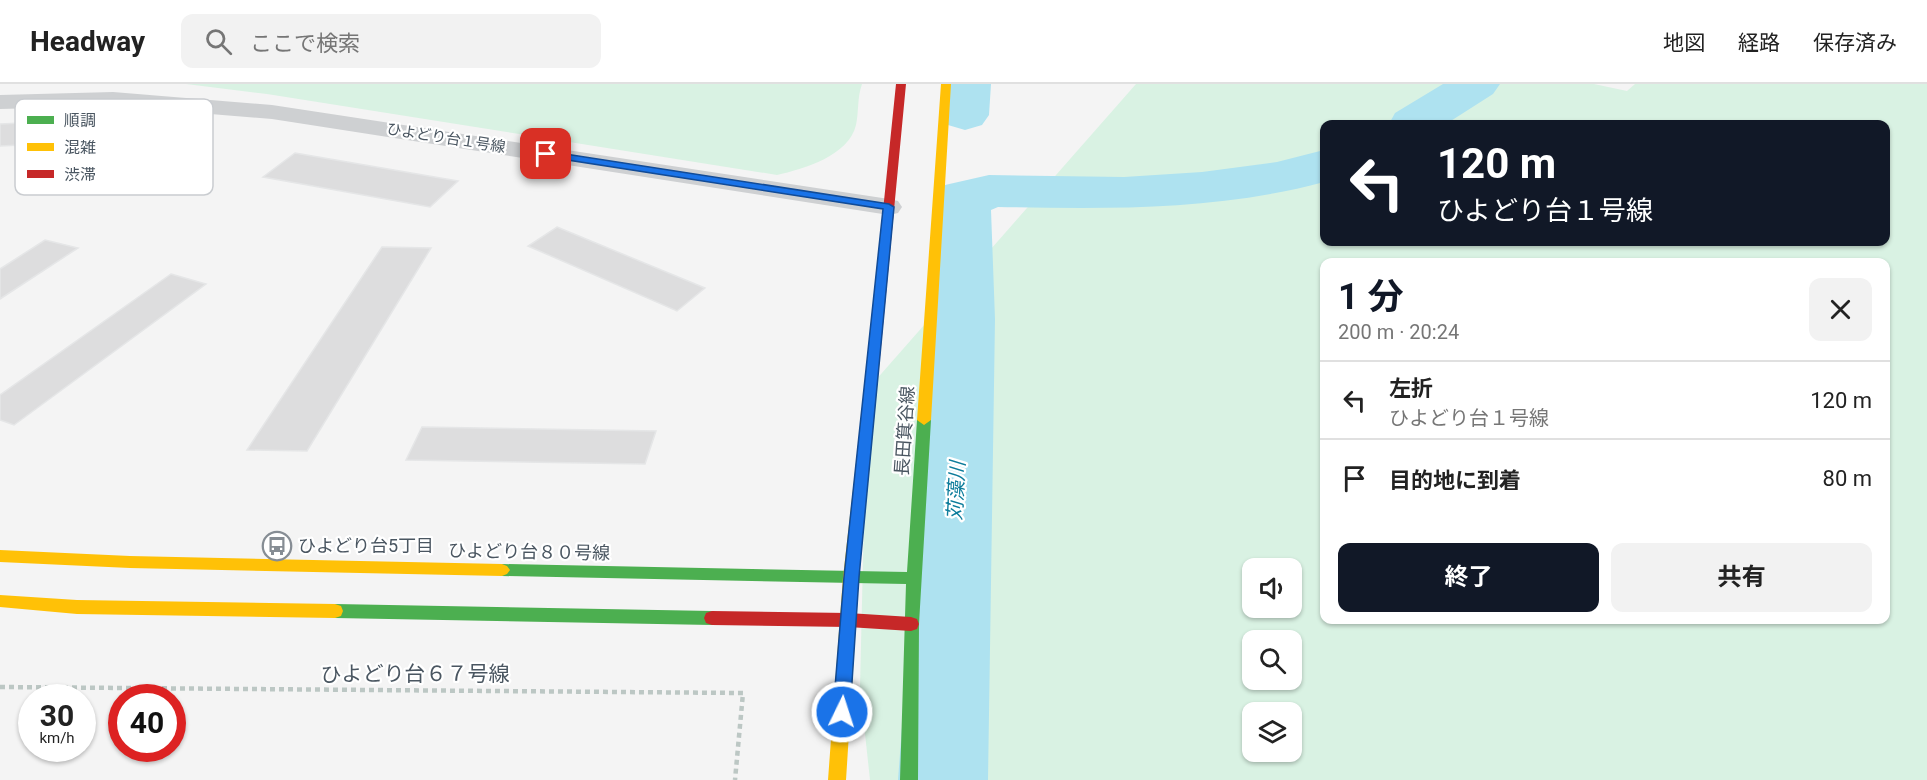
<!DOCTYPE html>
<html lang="ja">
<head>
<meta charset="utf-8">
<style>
  :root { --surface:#fff; --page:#f2f2f2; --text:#222; --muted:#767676; --line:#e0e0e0; --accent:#111827 }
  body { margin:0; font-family:Roboto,"Noto Sans JP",sans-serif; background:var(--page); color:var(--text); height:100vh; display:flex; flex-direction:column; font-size:22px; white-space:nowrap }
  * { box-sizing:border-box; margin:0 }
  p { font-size:20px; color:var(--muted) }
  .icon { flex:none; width:33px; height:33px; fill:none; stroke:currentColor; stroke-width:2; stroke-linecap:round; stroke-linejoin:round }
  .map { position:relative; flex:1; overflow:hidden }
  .side { position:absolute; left:1320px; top:174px; width:570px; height:366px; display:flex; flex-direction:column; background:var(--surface); border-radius:12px; box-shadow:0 2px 4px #0004 }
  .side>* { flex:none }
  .top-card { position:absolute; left:1320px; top:36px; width:570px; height:126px; border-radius:12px; box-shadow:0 2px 4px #0004; background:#111827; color:#fff; overflow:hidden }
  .fabs { position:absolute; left:1242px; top:474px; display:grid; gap:12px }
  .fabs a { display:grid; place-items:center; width:60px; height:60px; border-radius:12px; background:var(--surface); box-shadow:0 2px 4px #0004; font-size:30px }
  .speed { position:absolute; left:18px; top:600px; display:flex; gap:12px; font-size:30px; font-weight:700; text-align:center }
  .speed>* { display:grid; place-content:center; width:78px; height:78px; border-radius:50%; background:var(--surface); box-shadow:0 2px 4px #0004; line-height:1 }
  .speed small { font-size:15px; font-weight:400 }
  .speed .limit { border:9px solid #d22; background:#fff; color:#111 }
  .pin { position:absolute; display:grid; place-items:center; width:51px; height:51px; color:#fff; margin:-26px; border-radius:12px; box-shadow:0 3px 9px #0006 }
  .me { position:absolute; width:66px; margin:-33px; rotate:4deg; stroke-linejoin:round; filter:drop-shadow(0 0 4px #0008) }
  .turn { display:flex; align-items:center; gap:21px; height:126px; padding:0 18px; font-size:27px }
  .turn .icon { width:78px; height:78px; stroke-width:2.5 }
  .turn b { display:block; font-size:42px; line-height:51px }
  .round { display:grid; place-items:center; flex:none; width:63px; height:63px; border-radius:12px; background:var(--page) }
  .headline { display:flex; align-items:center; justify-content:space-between; height:102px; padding:0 18px }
  h1 { font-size:36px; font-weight:700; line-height:45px; color:var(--accent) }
  .button { display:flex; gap:12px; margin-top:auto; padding:12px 18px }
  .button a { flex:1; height:69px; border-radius:12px; background:var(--accent); color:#fff; font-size:24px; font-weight:700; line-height:69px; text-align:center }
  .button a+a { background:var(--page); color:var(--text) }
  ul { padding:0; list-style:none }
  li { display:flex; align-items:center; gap:18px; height:78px; padding:0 18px; border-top:2px solid var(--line) }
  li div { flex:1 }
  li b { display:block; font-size:22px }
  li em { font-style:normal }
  header { display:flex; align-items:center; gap:36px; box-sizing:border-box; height:84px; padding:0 30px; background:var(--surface); border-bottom:2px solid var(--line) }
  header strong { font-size:28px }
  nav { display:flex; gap:33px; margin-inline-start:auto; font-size:21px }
  .search { width:420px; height:54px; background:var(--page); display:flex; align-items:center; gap:15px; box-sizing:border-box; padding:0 21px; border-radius:12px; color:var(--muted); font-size:22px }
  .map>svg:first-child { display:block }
</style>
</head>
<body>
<header>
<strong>Headway</strong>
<div class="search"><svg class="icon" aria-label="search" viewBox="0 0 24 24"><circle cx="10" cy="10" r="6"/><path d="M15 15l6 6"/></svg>ここで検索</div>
<nav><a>地図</a><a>経路</a><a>保存済み</a></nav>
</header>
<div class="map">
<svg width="1927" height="696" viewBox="0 0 1927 696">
  <rect width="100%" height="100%" fill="#f4f4f4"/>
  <path fill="#d9f2e3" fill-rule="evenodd" d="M186 0H862C857 14 859 27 856 41 849 72 803 85 777 91L267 10Z
    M1136 0H1594L1627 7 1635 0H1927V696H870L860 603 867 306ZM1324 40H1886V158H1324ZM1324 178H1886V536H1324ZM1252 484H1292V524H1252ZM1252 556H1292V596H1252ZM1252 628H1292V668H1252Z"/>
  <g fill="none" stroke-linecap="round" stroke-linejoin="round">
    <path fill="#aee2f0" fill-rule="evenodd" d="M943 0H991L989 31 982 41 965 46 948 41 941 31Z
      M1443 0H1500L1493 10 1446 40H1389L1395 29Z
      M1324 66V98C1217 127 1108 125 998 123L991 126 995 235 988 696H898L933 235 937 112 945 101 989 91 1124 93 1202 88 1277 78Z"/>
  </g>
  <path fill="#ddddde" stroke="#e5e6e7" stroke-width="1.5" d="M85 36 64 59 0 62V40Z
    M295 69 458 97 430 123 263 93Z
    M557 143 705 204 677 227 528 162Z
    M45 156 78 164 0 215V185Z
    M382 163 431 164 307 367 247 366Z
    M171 190 206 200 14 341 0 336V311Z
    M422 343 656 347 645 380 406 376Z"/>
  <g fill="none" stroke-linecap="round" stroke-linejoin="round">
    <path stroke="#bcc7c4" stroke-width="4.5" stroke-dasharray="5 4" stroke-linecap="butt" d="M0 603 743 609 735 696"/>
    <path fill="#ced0d2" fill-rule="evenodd" d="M113 8 272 21 889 115 898 117 902 123 898 129 889 131 272 35 113 22 0 25V11Z"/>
    <path fill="#4caf50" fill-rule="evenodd" d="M924 331 931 336 919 540 918 696H900L906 500 502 492 497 490 494 486 497 482 502 480 907 488 917 336Z
      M335 520 712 527 718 529 720 534 718 539 712 541 335 534 329 532 327 527 329 522Z"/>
    <path fill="#ffc107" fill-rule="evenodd" d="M941 0H951L931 336 924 341 917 336Z
      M874 269 880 273 859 493 846 696H828L843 493 868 273Z
      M0 466 130 472 502 480 507 482 510 486 507 490 502 492 130 484 0 478Z
      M0 511 77 516 335 520 341 522 343 527 341 532 335 534 77 530 0 523Z"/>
    <path fill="#c62828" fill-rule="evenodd" d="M896 0H906L880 273 874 277 868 273Z
      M712 527 848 529 911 533 917 535 919 540 917 545 911 547 848 543 712 541 706 539 704 534 706 529Z"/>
  </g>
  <path fill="#1a73e8" stroke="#114b97" stroke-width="1.5" d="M546 67 889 120 894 123 859 493 850 628 848 633 842 635 836 633 833 628 844 493 883 125 542 72V68Z"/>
  <defs>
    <g id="bus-ring" transform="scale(1.5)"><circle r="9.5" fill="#fff" stroke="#868d94" stroke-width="1.5"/><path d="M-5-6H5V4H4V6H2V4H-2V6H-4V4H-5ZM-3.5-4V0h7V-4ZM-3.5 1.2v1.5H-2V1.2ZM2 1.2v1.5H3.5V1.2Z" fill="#868d94"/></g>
  </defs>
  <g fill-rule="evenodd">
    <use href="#bus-ring" x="277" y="462"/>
  </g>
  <g text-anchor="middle" stroke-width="4.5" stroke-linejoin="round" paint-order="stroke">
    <g font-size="15" fill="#4a5661" stroke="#fff">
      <text transform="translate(446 54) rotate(9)" y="5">ひよどり台１号線</text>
    </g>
    <g font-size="18" fill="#4a5661" stroke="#fff">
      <text transform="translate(905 347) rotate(-86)" y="6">長田箕谷線</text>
      <text transform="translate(529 468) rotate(1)" y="6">ひよどり台８０号線</text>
    </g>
    <g font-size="18" fill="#4a5661" stroke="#fff" text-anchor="start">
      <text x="298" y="468">ひよどり台5丁目</text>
    </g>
    <g font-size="20" font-style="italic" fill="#0c7c9b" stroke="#fff">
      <text transform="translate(956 407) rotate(-87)" y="7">苅藻川</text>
    </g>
    <g font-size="21" fill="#4a5661" stroke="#fff">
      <text x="415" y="597">ひよどり台６７号線</text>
    </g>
  </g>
  <rect x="15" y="15" width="198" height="96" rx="9" fill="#fff" stroke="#c9ccd0" stroke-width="1.5"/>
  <rect x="27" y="32" width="27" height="8" fill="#4caf50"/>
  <rect x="27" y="59" width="27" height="8" fill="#ffc107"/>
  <rect x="27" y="86" width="27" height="8" fill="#c62828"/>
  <g font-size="16" fill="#4a5661">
    <text x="64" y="42">順調</text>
    <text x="64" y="69">混雑</text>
    <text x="64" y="96">渋滞</text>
  </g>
</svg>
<div class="fabs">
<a><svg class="icon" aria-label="sound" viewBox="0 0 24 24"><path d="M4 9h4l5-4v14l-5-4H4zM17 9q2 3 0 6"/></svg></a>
<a><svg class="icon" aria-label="search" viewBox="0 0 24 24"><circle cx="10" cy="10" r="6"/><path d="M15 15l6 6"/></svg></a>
<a><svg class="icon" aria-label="layers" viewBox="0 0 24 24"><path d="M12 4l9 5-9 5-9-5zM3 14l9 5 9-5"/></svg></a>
</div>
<div class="speed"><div>30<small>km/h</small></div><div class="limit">40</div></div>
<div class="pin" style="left:546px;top:70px;background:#d93025"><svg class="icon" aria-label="arrive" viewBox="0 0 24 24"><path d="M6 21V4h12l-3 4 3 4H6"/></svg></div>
<svg class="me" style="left:842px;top:628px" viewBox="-20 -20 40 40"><circle r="17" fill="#1a73e8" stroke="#fff" stroke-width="3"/><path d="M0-11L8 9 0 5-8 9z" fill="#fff"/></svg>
<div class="top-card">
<div class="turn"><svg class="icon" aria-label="left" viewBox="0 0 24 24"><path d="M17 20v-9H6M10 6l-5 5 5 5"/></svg><div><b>120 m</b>ひよどり台１号線</div></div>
</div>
<section class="side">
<div class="headline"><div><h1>1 分</h1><p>200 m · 20:24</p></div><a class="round"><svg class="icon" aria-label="close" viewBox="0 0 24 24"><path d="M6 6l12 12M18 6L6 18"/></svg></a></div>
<ul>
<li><svg class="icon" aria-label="left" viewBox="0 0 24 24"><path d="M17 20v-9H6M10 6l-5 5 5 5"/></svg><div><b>左折</b><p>ひよどり台１号線</p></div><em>120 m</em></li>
<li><svg class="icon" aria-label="arrive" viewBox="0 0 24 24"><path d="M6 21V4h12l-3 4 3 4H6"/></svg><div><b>目的地に到着</b></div><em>80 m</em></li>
</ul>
<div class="button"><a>終了</a><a>共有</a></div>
</section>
</div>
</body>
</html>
